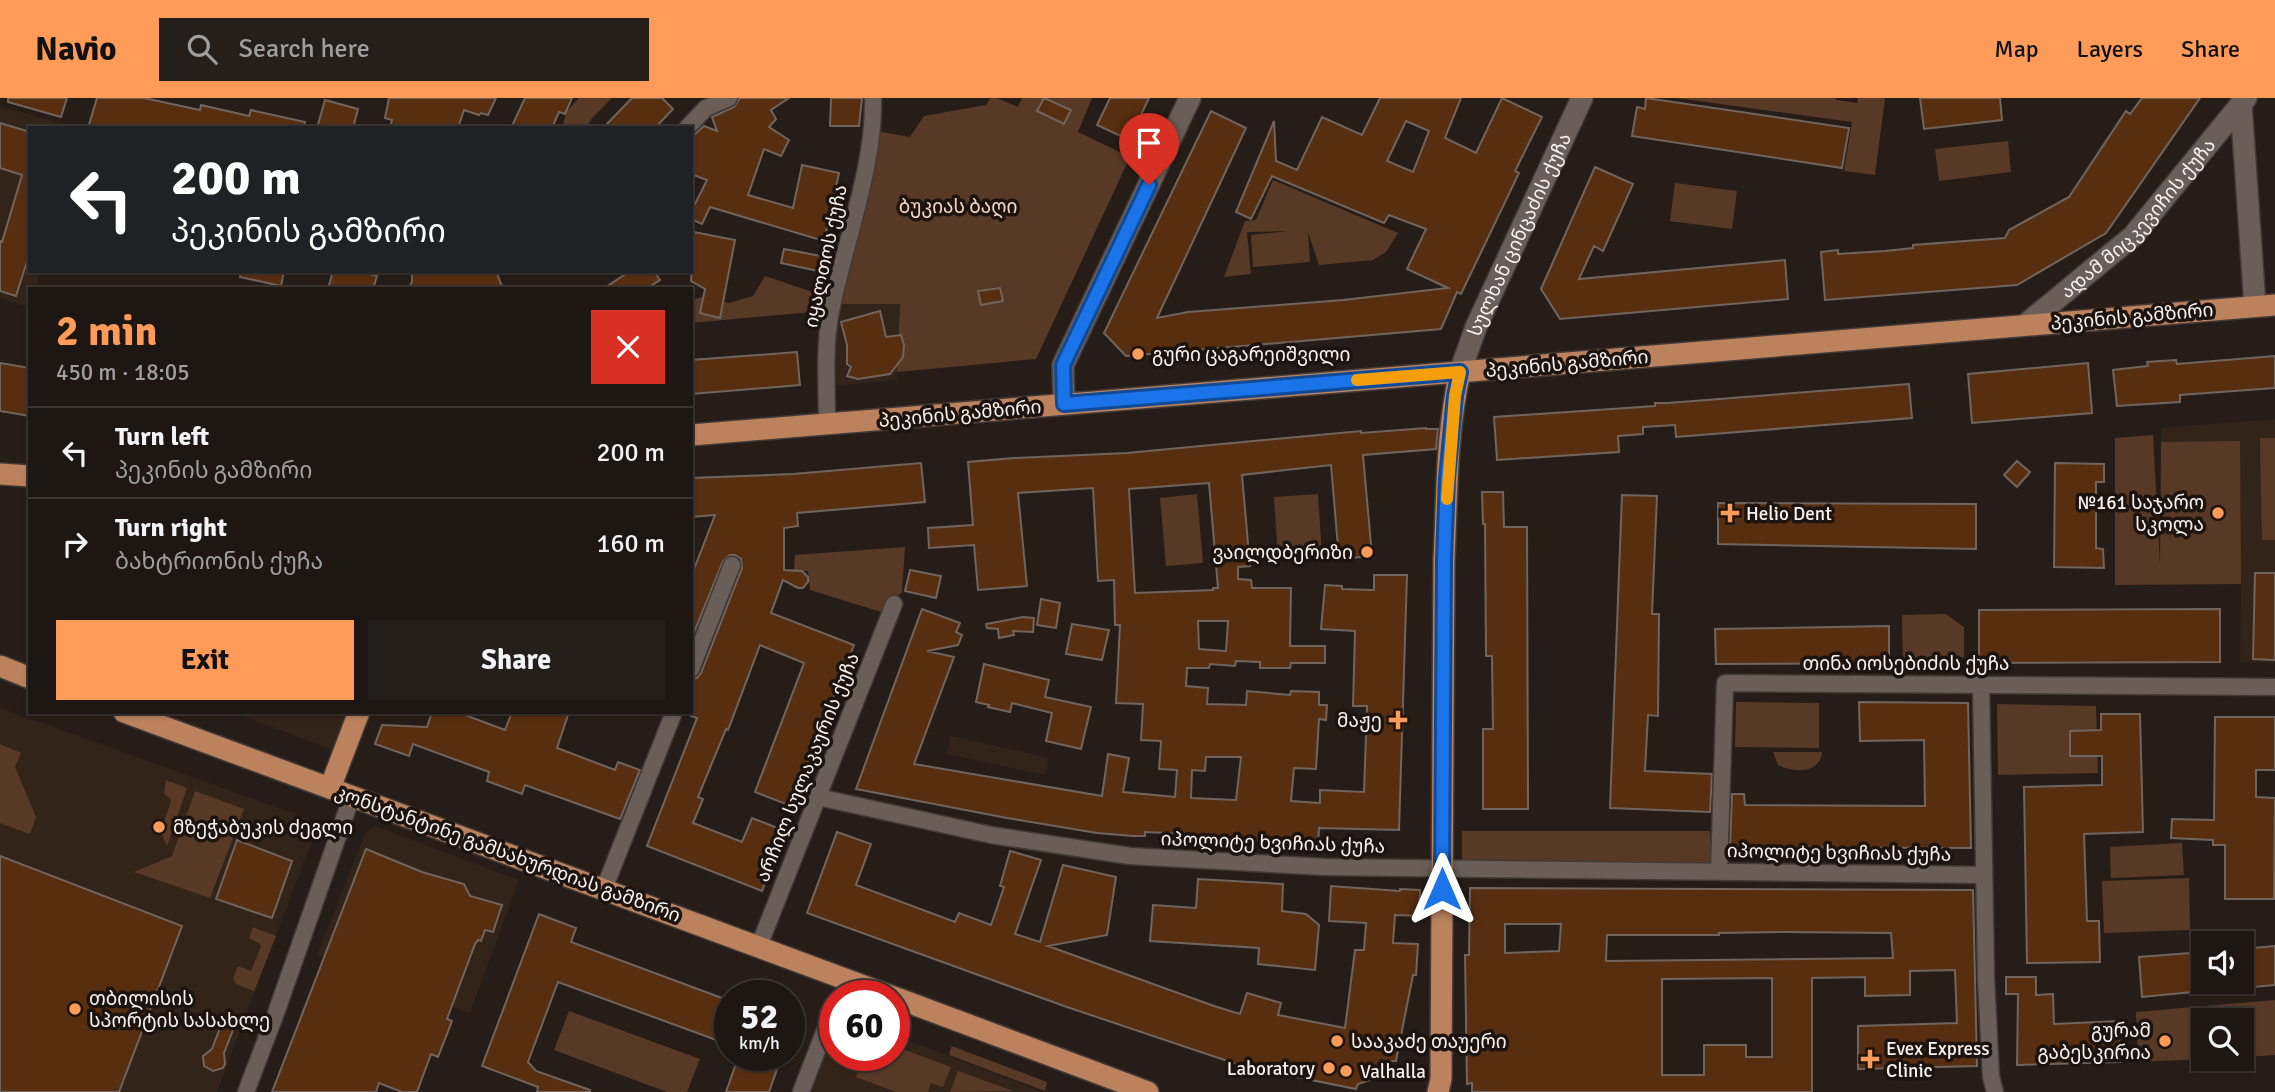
<!DOCTYPE html>
<html lang="en">
<head>
<meta charset="utf-8">
<style>
  :root { --surface:#1d1612; --page:#251f1b; --text:#f1f3f6; --muted:#a09f9f; --line:#3b3532; --accent:#fe9b59 }
  body { margin:0; font-family:Signika,"Noto Sans Georgian",sans-serif; background:var(--page); color:var(--text); height:100vh; display:flex; flex-direction:column; font-size:26px; white-space:nowrap }
  * { box-sizing:border-box; margin:0 }
  p { font-size:23px; color:var(--muted) }
  .icon { flex:none; width:38px; height:38px; fill:none; stroke:currentColor; stroke-width:2; stroke-linecap:round; stroke-linejoin:round }
  .map { position:relative; flex:1; overflow:hidden }
  .sheet { position:absolute; left:28px; top:189px; width:665px; height:427px; display:flex; flex-direction:column; background:var(--surface); border-radius:0px; box-shadow:0 2px 5px #0004,0 0 0 2px var(--line) }
  .sheet>* { flex:none }
  .hud { position:absolute; left:28px; top:28px; width:665px; height:147px; border-radius:0px; box-shadow:0 2px 5px #0004,0 0 0 2px var(--line); background:#202124; color:#fff; overflow:hidden }
  .controls { position:absolute; left:2191px; top:833px; display:grid; gap:14px }
  .controls a { display:grid; place-items:center; width:63px; height:63px; border-radius:0px; background:var(--surface); box-shadow:0 2px 5px #0004,0 0 0 2px var(--line); font-size:35px }
  .speed { position:absolute; left:714px; top:882px; display:flex; gap:14px; font-size:35px; font-weight:700; text-align:center }
  .speed>* { display:grid; place-content:center; width:91px; height:91px; border-radius:50%; background:var(--surface); box-shadow:0 2px 5px #0004,0 0 0 2px var(--line); line-height:1 }
  .speed small { font-size:18px; font-weight:400 }
  .speed .limit { border:10px solid #d22; background:#fff; color:#111 }
  .pin { position:absolute; display:grid; place-items:center; width:60px; height:60px; color:#fff; margin:-72px -30px; border-radius:50% 50% 50% 0; rotate:-45deg; box-shadow:0 0 7px #0007 }
  .pin .icon { rotate:45deg }
  .me { position:absolute; width:77px; margin:-38px; rotate:0deg; stroke-linejoin:round; filter:drop-shadow(0 0 5px #0008) }
  .turn { display:flex; align-items:center; gap:24px; height:147px; padding:0 28px; font-size:32px }
  .turn .icon { width:91px; height:91px; stroke-width:2.5 }
  .turn b { display:block; font-size:49px; line-height:60px }
  .round { display:grid; place-items:center; flex:none; width:74px; height:74px; border-radius:0px; background:var(--page) }
  .overview { display:flex; align-items:center; justify-content:space-between; height:119px; padding:0 28px }
  h1 { font-size:42px; font-weight:800; line-height:52px; color:var(--accent) }
  .button { display:flex; gap:14px; margin-top:auto; padding:14px 28px }
  .button a { flex:1; height:80px; border-radius:0px; background:var(--accent); color:#111; font-size:28px; font-weight:800; line-height:80px; text-align:center }
  .button a+a { background:var(--page); color:var(--text) }
  ul { padding:0; list-style:none }
  li { display:flex; align-items:center; gap:21px; height:91px; padding:0 28px; border-top:2px solid var(--line) }
  li div { flex:1 }
  li b { display:block; font-size:26px }
  li em { font-style:normal }
  header { display:flex; align-items:center; gap:42px; box-sizing:border-box; height:98px; padding:0 35px; background:var(--accent); color:#111 }
  header strong { font-size:33px }
  nav { display:flex; gap:38px; margin-inline-start:auto; font-size:24px }
  .search { width:490px; height:63px; background:var(--page); display:flex; align-items:center; gap:18px; box-sizing:border-box; padding:0 24px; border-radius:0px; color:var(--muted); font-size:26px }
  .map>svg:first-child { display:block }
</style>
</head>
<body>
<header>
<strong>Navio</strong>
<div class="search"><svg class="icon" aria-label="search" viewBox="0 0 24 24"><circle cx="10" cy="10" r="6"/><path d="M15 15l6 6"/></svg>Search here</div>
<nav><a>Map</a><a>Layers</a><a>Share</a></nav>
</header>
<div class="map">
<svg width="2275" height="994" viewBox="0 0 2275 994">
  <rect width="100%" height="100%" fill="#271d18"/>
  <path fill="#33241a" d="M0 8 77 30H30V173H40L35 191H30V209L0 200Z
    M839 206H900L897 282 832 288Z
    M2275 321V565L2240 564 2241 486H2161V330Z
    M0 610 309 721 314 737 217 994H0Z
    M232 614H348L333 652Z
    M951 638 1049 660 1045 677 947 656Z
    M375 728 519 782 470 915 317 857 366 734Z
    M835 918V957H894V937L1043 994H806Z"/>
  <path fill="#583926" d="M579 0H612L592 20 586 30H562L567 13Z
    M990 0H997L1018 9 1022 0H1092L1078 34 1130 59 1036 261 897 274 900 206H839L877 33 910 39 924 18 986 7Z
    M1677 0H1836V2L1857 5 1858 0H1885L1875 77 1844 73 1852 24Z
    M2008 43 2011 74 1939 83 1935 51Z
    M1273 82 1398 135 1386 154 1373 162 1319 167 1308 134 1310 164 1253 169 1251 137 1288 133 1247 134 1251 176 1224 179 1245 123 1256 122Z
    M1675 85 1737 93 1732 131 1670 123Z
    M765 178 818 196 812 214 691 225V202L703 199 729 205 753 198Z
    M2153 337 2160 466 2161 344 2240 343 2241 486 2115 487V340Z
    M2260 340H2275V442H2262Z
    M1197 396 1203 465 1166 468 1160 400Z
    M1318 396 1322 458 1278 461 1274 399Z
    M905 449 902 494 881 514 810 492 808 473 794 472 795 457Z
    M1946 516 1964 529V559H1956L1953 565H1903L1902 517Z
    M1736 604 1819 605V650L1735 649Z
    M1997 606 2096 608 2098 675 1998 677Z
    M0 646 21 655 15 669 36 719 30 736 0 725Z
    M1773 654H1822C1820 676 1794 675 1778 667Z
    M166 682 187 690 167 748 160 732 164 730 163 727 171 703 170 700 164 696Z
    M195 693 244 711 210 800 134 774 172 758Z
    M1462 733H1710L1711 767 1462 768Z
    M2182 745 2184 777 2111 780 2110 749Z
    M2189 780 2190 832 2104 835 2102 783Z
    M253 829 276 838 254 893 236 886 233 880 238 868 251 873 261 848 259 845 249 840Z
    M2275 902V957L2242 959V922H2203V961L2138 964 2136 914Z
    M569 913 700 961 687 994H667L554 952Z
    M894 948 951 969 943 989 931 985 928 994H896L856 979 862 961 852 957H894Z
    M951 949H954L1047 984 1045 993 949 957Z
    M958 973 1013 993 950 994Z"/>
  <path fill="#582e10" stroke="#70655e" stroke-width="2" fill-rule="evenodd" d="M8 0H67L61 19 8 4Z
    M97 0H144L200 12 201 7 249 18 251 12 305 24 304 30H88Z
    M389 0H496L488 17 481 15 479 17 464 12 458 30H390L392 22 385 20Z
    M525 0H572L565 16 559 14 552 30H511Z
    M632 0H662L673 11 655 30H603Z
    M740 0H789L771 12 776 21 769 29 789 42 781 58 764 51 748 97 793 110 802 67 839 75 824 143 710 109 702 126 691 121V114L707 82 691 76V44L693 38 704 28 717 33 712 19 734 9Z
    M831 0H862L859 28H830Z
    M1044 0 1071 12 1064 26 1037 13Z
    M1110 0H1149L1129 42 1097 27Z
    M1380 0H1461L1445 40 1476 55 1502 0 1542 19 1515 73 1519 75 1461 196 1457 194 1441 231 1126 258 1104 235 1211 13 1246 30 1157 220 1188 214 1343 202 1448 190 1407 171 1426 131 1389 117 1384 125 1272 78 1251 121 1236 114 1274 23 1276 63 1297 72 1322 19 1362 37ZM1406 23 1429 33 1413 74 1387 63Z
    M1646 0 1849 30 1842 70 1632 38 1637 9 1645 11Z
    M1920 0H2000L2002 22 1924 31Z
    M2142 0H2200L2106 135 2017 187 1825 202 1821 154 1838 152V156L1885 153 1913 150V147L2005 140 2009 132 2069 99 2126 13 2130 16Z
    M325 2 358 11 353 30H317Z
    M0 25 30 34V154L16 198 0 193V143L2 144 22 77 0 70Z
    M1595 69 1633 86 1603 153 1594 148 1579 181 1785 162 1788 201 1560 221 1541 191Z
    M694 134 735 142 720 220 700 215 705 191 691 183Z
    M784 151 821 158 818 173 781 165Z
    M241 173H284L281 188 240 179Z
    M333 173H358L377 178 373 191H328Z
    M412 173H496L503 191H409L412 183Z
    M630 173H654L660 182 646 191H603Z
    M1000 190 1003 203 981 207 978 193Z
    M880 213 886 239 901 237 904 247 903 259 890 276 858 281 847 278 851 269 847 266V247L841 224Z
    M797 254 800 287 691 296V262Z
    M2275 258V290L2180 297V304L2117 308 2113 272 2148 268 2147 264 2176 262 2177 266Z
    M0 265 30 270V318L0 313Z
    M2088 265 2092 315 1972 325 1968 276Z
    M1909 286 1912 320 1676 339 1675 327 1643 329V336L1618 338 1619 354 1497 362 1494 319 1655 308V305H1668Z
    M1426 330V331H1438L1436 351 1363 357 1372 458 1339 461 1331 367 1242 377 1250 468 1238 469V481L1251 482 1252 490H1291L1290 548H1325V565H1291L1290 570H1260V564L1236 563 1235 568 1210 566 1209 570H1187L1186 588 1208 590 1207 606 1246 607 1247 593 1290 597 1291 593 1319 594V607H1327L1326 622 1319 621 1316 671 1294 670 1291 703 1320 705V692L1364 694 1367 608H1353L1355 533 1321 531 1325 487 1342 488V491L1374 492V477H1407L1399 732 1319 730 1318 747 1192 739V736L1145 734V738H1133L1097 735 1007 720 856 691 922 511 960 525 956 534 962 537 958 547 927 553 954 559 914 666 1102 698 1108 656 1129 660 1123 694 1175 699 1177 672 1159 671 1161 643 1141 642 1143 606 1116 605 1120 527H1115L1114 482 1098 483 1093 390 1018 395 1027 488 978 492 974 447 929 450 928 430 973 427 968 364 1014 360 1127 355 1361 333V335ZM1209 385 1218 490H1213V492L1135 495 1129 391ZM1198 523H1228L1226 553 1199 551ZM1206 659H1241L1236 702 1191 700 1192 672 1205 673Z
    M2017 363 2030 374 2017 389 2004 377Z
    M921 365 925 404 797 415 798 428 784 430V472L802 473 808 479V484L803 490H798L783 482 771 515 854 547 791 708 755 694 804 565 760 547 728 632 726 631 698 699 703 701 693 725 742 744 752 720 785 733 762 793 647 748 697 620 691 618V581L697 580 701 575 742 470 741 461 735 457H730L723 463 691 542V479L715 417 691 419V380L793 376Z
    M2055 365 2104 366V384H2096V450L2103 451 2104 470 2054 469Z
    M1482 394H1503L1504 429H1527L1528 711H1483V631H1493L1492 558H1486L1485 426H1483Z
    M1622 397 1657 398 1652 516H1659L1658 618 1648 617 1645 673 1712 676 1710 714 1610 710Z
    M1718 405 1976 406V451L1718 446Z
    M910 472 941 478 936 500 905 493Z
    M2255 475H2275V562L2253 561Z
    M1041 501 1060 505 1056 530 1037 527Z
    M2220 511V564L1979 565V512Z
    M1023 519 1034 520 1033 534 1013 533 1014 537 999 540 998 531 987 530 986 526Z
    M1072 526 1109 532 1102 562 1066 556Z
    M1889 528V565L1716 566 1715 531Z
    M984 566 1049 582 1045 599 1091 609 1081 651 1046 643 1052 615 1012 605 1010 614 988 609 989 607 976 604Z
    M1859 604 1968 605 1971 750 1730 749 1732 696H1744L1745 707 1925 708 1924 642 1860 643Z
    M432 614H457L505 632 512 614H569L557 650 615 672 618 664 640 672 620 721 525 687 522 696 487 683 489 674 413 646 409 658 375 646 382 627 427 629Z
    M2101 616H2140L2143 734 2084 736 2087 823H2099L2100 864 2027 865 2024 689 2102 687V658H2070V633L2101 632Z
    M2215 619H2275V672H2256V699L2275 700 2274 801H2225V747H2213V742L2171 740 2172 721 2214 722Z
    M837 734 871 746 856 787 955 824 959 815 991 827 1004 789 1000 788 1010 753 1041 762 1015 836 1040 844 1063 767 1116 779 1107 837 1048 848 1214 908 1240 916 1247 895 1281 905 1278 917 1345 930 1355 852H1364L1366 825 1329 823 1331 788 1400 793V791L1420 792 1419 818 1395 817 1393 845 1418 846 1416 877H1413L1396 963H1391L1380 977 1373 981 1358 986 1356 991 1267 973 1266 976 1064 908 807 815Z
    M237 742 292 763 272 820 216 801Z
    M366 751 422 774 464 786 470 798 502 807 493 834 485 832 481 843 478 842 475 846 447 921 452 923 438 959 431 956 417 994H402L379 985 376 994H272Z
    M0 758 182 828 119 994H0Z
    M1198 781 1283 786 1282 813 1306 816 1319 827 1315 872 1258 866 1259 850 1150 843 1153 807 1196 810Z
    M1470 790 1973 792 1977 968 1858 971V928L1957 925 1955 872 1910 873V897L1865 898V879L1812 880V994H1472V985L1467 986 1465 857H1469ZM1505 826H1561L1559 853 1505 855ZM1785 834 1891 835 1893 860 1606 863 1607 837H1719V835ZM1772 880V959H1746V947H1704V977H1662V881Z
    M539 816 576 830 571 844 730 903V947L558 884 528 964 536 973 590 992V994H537L538 989 482 968Z
    M2275 848V887L2242 890V851Z
    M2203 854V893L2142 899 2139 859Z
    M2006 879H2036V897L2053 896 2054 926 2119 923 2120 964 2017 967 2018 896H2006Z
    M226 914 238 919 224 955 225 966 223 970 213 973 204 968 203 958 212 951Z
    M739 957H782L769 994H726Z"/>
  <g fill="none" stroke-linecap="round" stroke-linejoin="round">
    <g stroke="#433a37" stroke-width="19">
      <path id="street" d="M687 30 706 10 729 0
        M827 326C827 291 824 252 830 218 843 149 875 69 873 0
        M691 571 732 467
        M1981 586 1986 880 1991 979 1995 994
        M818 699 991 737 1130 758 1325 769 1984 777
        M1719 773 1725 585 2275 589
        M604 791 674 614
        M759 848 894 506
        M246 994 276 915 352 698
        M801 994 835 906"/>
    </g>
    <g stroke="#433a37" stroke-width="24">
      <g id="secondary">
        <path d="M2241 6 2255 208"/>
        <path id="s1" d="M2025 227 2133 138 2246 0"/>
        <path id="s2" d="M1460 274 1476 229 1582 0"/>
        <path d="M1064 306 1063 267 1190 0"/>
      </g>
    </g>
    <g stroke="#433a37" stroke-width="24">
      <path id="primary" d="M691 337 2275 207
        M0 376 30 378
        M0 568 30 580
        M124 614 891 898
        M330 690 359 614
        M894 899 1148 994
        M1438 994 1441 981 1444 462C1447 400 1446 335 1460 274"/>
    </g>
    <use href="#street" stroke="#6a5f58" stroke-width="16"/>
    <use href="#secondary" stroke="#6a5f58" stroke-width="21"/>
    <use href="#primary" stroke="#bb825d" stroke-width="21"/>
  </g>
  <g fill="none" stroke-linecap="round" stroke-linejoin="round">
    <g stroke="#114b97" stroke-width="18">
      <path id="route" d="M1149 87 1063 267 1064 306 1460 274 1455 298 1447 380 1444 462 1442 791"/>
    </g>
    <use href="#route" stroke="#1a73e8" stroke-width="12"/>
    <path stroke="#f59e0b" stroke-width="12" d="M1357 282 1460 274 1455 298 1447 401"/>
  </g>
  <g fill="#fe9b59" stroke="#1d140f" stroke-width="2.5">
    <circle cx="1138" cy="256" r="7"/>
    <path d="M1726.5 404.5h7v7h7v7h-7v7h-7v-7h-7v-7h7z"/>
    <circle cx="2218" cy="415" r="7"/>
    <circle cx="1367" cy="454" r="7"/>
    <path d="M1394.5 611.5h7v7h7v7h-7v7h-7v-7h-7v-7h7z"/>
    <circle cx="159" cy="729" r="7"/>
    <circle cx="75" cy="911" r="7"/>
    <circle cx="1337" cy="943" r="7"/>
    <circle cx="2165" cy="943" r="7"/>
    <path d="M1866.5 950.5h7v7h7v7h-7v7h-7v-7h-7v-7h7z"/>
    <circle cx="1329" cy="970" r="7"/>
    <circle cx="1346" cy="973" r="7"/>
  </g>
  <g text-anchor="middle" stroke-width="7" stroke-linejoin="round" paint-order="stroke">
    <g font-size="19" fill="#f5d6c4" stroke="#1d140f">
      <text x="958" y="115">ბუკიას ბაღი</text>
    </g>
    <g font-size="19" fill="#f8f1ed" stroke="#1d140f">
      <text dy="7" stroke="none"><textPath href="#s1" startOffset="156">ადამ მიცკევიჩის ქუჩა</textPath></text>
      <text dy="7" stroke="none"><textPath href="#s2" startOffset="150">სულხან ცინცაძის ქუჩა</textPath></text>
      <text transform="translate(825 158) rotate(-78)" y="7">იყალთოს ქუჩა</text>
      <text transform="translate(2132 218) rotate(-5)" y="7">პეკინის გამზირი</text>
      <text transform="translate(1567 265) rotate(-5)" y="7">პეკინის გამზირი</text>
      <text transform="translate(960 315) rotate(-5)" y="7">პეკინის გამზირი</text>
      <text x="1906" y="572">თინა იოსებიძის ქუჩა</text>
      <text transform="translate(807 669) rotate(-68)" y="7">არჩილ სულაკაურის ქუჩა</text>
      <text transform="translate(1273 744) rotate(2)" y="7">იპოლიტე ხვიჩიას ქუჩა</text>
      <text transform="translate(1839 754) rotate(1)" y="7">იპოლიტე ხვიჩიას ქუჩა</text>
      <text transform="translate(508 755) rotate(20)" y="7">კონსტანტინე გამსახურდიას გამზირი</text>
    </g>
    <g font-size="19" fill="#f8f1ed" stroke="#1d140f" text-anchor="start">
      <text x="1152" y="263">გური ცაგარეიშვილი</text>
      <text x="2204" y="411" text-anchor="end">№161 საჯარო<tspan x="2204" dy="22">სკოლა</tspan></text>
      <text x="1746" y="422">Helio Dent</text>
      <text x="1353" y="461" text-anchor="end">ვაილდბერიზი</text>
      <text x="1382" y="629" text-anchor="end">მაჟე</text>
      <text x="173" y="736">მზეჭაბუკის ძეგლი</text>
      <text x="89" y="907">თბილისის<tspan x="89" dy="22">სპორტის სასახლე</tspan></text>
      <text x="2151" y="939" text-anchor="end">გურამ<tspan x="2151" dy="22">გაბესკირია</tspan></text>
      <text x="1351" y="950">სააკაძე თაუერი</text>
      <text x="1886" y="957">Evex Express<tspan x="1886" dy="22">Clinic</tspan></text>
      <text x="1315" y="977" text-anchor="end">Laboratory</text>
      <text x="1360" y="980">Valhalla</text>
    </g>
  </g>
</svg>
<div class="controls">
<a><svg class="icon" aria-label="sound" viewBox="0 0 24 24"><path d="M4 9h4l5-4v14l-5-4H4zM17 9q2 3 0 6"/></svg></a>
<a><svg class="icon" aria-label="search" viewBox="0 0 24 24"><circle cx="10" cy="10" r="6"/><path d="M15 15l6 6"/></svg></a>
</div>
<div class="speed"><div>52<small>km/h</small></div><div class="limit">60</div></div>
<div class="pin" style="left:1149px;top:87px;background:#d93025"><svg class="icon" aria-label="arrive" viewBox="0 0 24 24"><path d="M6 21V4h12l-3 4 3 4H6"/></svg></div>
<svg class="me" style="left:1442px;top:791px" viewBox="-20 -20 40 40"><path d="M0-17L14 15 0 8-14 15z" fill="#1a73e8" stroke="#fff" stroke-width="4"/></svg>
<div class="hud">
<div class="turn"><svg class="icon" aria-label="left" viewBox="0 0 24 24"><path d="M17 20v-9H6M10 6l-5 5 5 5"/></svg><div><b>200 m</b>პეკინის გამზირი</div></div>
</div>
<section class="sheet">
<div class="overview"><div><h1>2 min</h1><p>450 m · 18:05</p></div><a class="round" style="background:#d93025;color:#fff"><svg class="icon" aria-label="close" viewBox="0 0 24 24"><path d="M6 6l12 12M18 6L6 18"/></svg></a></div>
<ul>
<li><svg class="icon" aria-label="left" viewBox="0 0 24 24"><path d="M17 20v-9H6M10 6l-5 5 5 5"/></svg><div><b>Turn left</b><p>პეკინის გამზირი</p></div><em>200 m</em></li>
<li><svg class="icon" aria-label="right" viewBox="0 0 24 24"><path d="M7 20v-9h11M14 6l5 5-5 5"/></svg><div><b>Turn right</b><p>ბახტრიონის ქუჩა</p></div><em>160 m</em></li>
</ul>
<div class="button"><a>Exit</a><a>Share</a></div>
</section>
</div>
</body>
</html>
